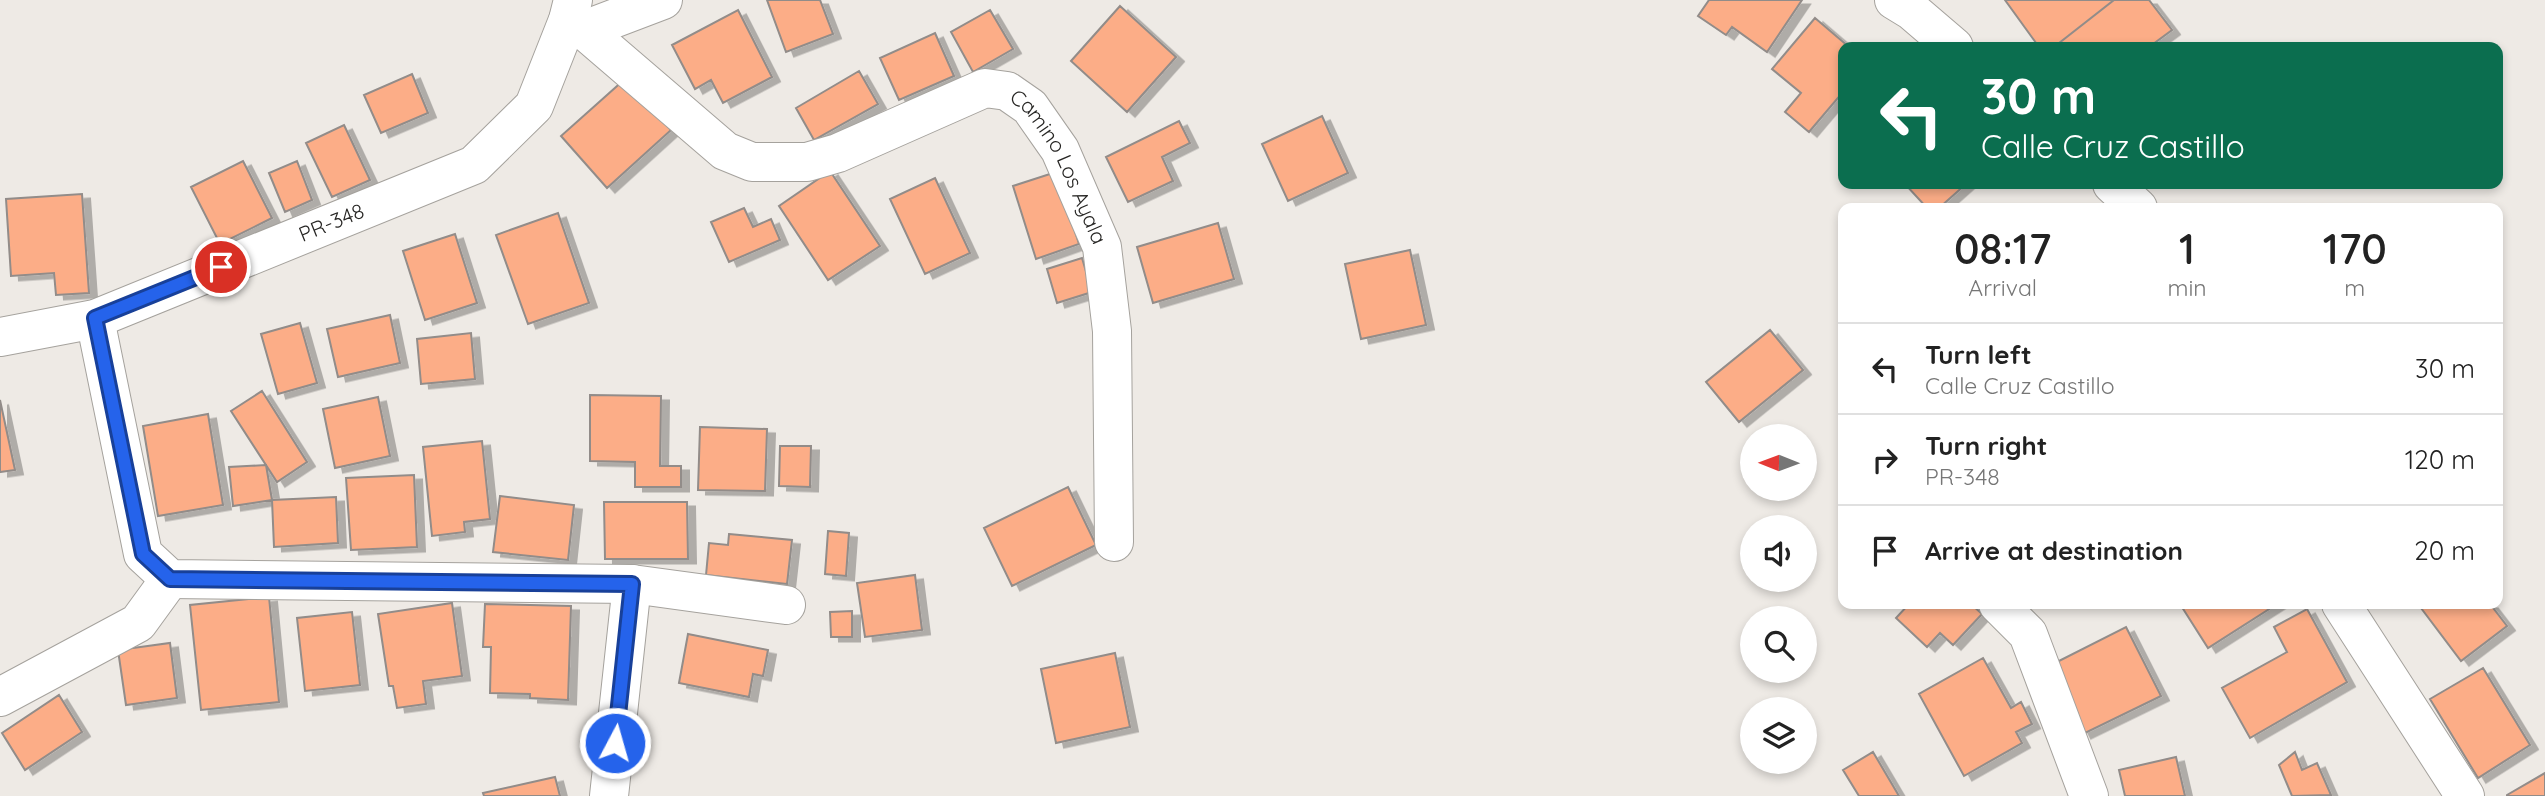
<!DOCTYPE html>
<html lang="en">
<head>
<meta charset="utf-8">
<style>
  :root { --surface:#fff; --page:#f6f6f6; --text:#222; --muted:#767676; --line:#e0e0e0 }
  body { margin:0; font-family:Quicksand,sans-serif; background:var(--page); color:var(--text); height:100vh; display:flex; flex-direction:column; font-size:26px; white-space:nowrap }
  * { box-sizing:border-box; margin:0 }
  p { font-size:23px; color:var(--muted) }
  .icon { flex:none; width:38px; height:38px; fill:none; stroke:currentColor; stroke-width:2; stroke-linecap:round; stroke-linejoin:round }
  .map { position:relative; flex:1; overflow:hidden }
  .side { position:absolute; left:1838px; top:203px; width:665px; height:406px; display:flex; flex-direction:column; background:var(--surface); border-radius:14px; box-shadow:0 4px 10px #0003 }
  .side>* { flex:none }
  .guide { position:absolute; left:1838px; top:42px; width:665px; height:147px; border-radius:14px; box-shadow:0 4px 10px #0003; background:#0b6e4f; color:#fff; overflow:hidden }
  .needle { width:46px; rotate:271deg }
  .fabs { position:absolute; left:1740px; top:424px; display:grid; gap:14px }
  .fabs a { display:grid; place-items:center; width:77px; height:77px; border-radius:50%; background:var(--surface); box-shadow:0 4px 10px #0003; font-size:35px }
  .pin { position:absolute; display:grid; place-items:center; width:60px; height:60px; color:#fff; margin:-30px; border:4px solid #fff; border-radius:50%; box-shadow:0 2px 7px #0007 }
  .me { position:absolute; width:77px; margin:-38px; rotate:6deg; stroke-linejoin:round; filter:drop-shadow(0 0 5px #0008) }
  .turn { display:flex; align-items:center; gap:24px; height:147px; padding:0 28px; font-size:32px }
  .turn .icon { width:91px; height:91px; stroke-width:2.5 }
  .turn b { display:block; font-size:49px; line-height:60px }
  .eta { display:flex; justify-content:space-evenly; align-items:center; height:119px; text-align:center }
  .eta b { font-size:42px; font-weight:600; line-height:49px }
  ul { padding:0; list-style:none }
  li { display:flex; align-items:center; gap:21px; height:91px; padding:0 28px; border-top:2px solid var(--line) }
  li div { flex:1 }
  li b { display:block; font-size:26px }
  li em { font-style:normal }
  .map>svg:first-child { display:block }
</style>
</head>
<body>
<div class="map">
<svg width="2545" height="796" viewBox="0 0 2545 796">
  <defs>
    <filter id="shadow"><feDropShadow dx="8" dy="4.5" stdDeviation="0" flood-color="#0004"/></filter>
  </defs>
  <rect width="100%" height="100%" fill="#eeeae5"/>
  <path fill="#fcad87" stroke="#928c89" stroke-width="2" filter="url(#shadow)" d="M767 0H820L833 34 786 52Z
    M1709 0H1802L1767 52 1732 27 1726 35 1698 16Z
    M2005 0H2114L2054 47H2039Z
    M2114 0H2149L2172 30 2149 47H2054Z
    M1120 6 1176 57 1127 112 1071 61Z
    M738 10 772 77 723 103 711 80 695 89 672 45Z
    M990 10 1013 49 973 72 951 32Z
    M1815 18 1849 47H1843V92L1809 132 1785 112 1801 93 1772 69Z
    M935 33 954 76 899 100 880 58Z
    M859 71 878 104 814 140 796 108Z
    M412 74 428 113 381 133 364 95Z
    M625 79 671 130 607 188 561 136Z
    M1322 116 1348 173 1288 201 1262 144Z
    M1179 121 1190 143 1162 157 1173 181 1128 202 1106 157Z
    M344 125 370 180 332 197 306 143Z
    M243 161 272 218 220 244 191 187Z
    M297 161 312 200 285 212 269 173Z
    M830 171 880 246 828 280 779 206Z
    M1056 172 1079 244 1036 259 1013 186Z
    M935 178 970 253 925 274 890 199Z
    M1905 184H1966L1939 208H1927Z
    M82 194 89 293 56 295 54 273 11 276 6 199Z
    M744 208 753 227 771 219 780 240 729 262 711 222Z
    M558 213 589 303 528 324 496 235Z
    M1218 223 1234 279 1153 303 1137 247Z
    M455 234 477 303 425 320 403 251Z
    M1410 250 1426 325 1361 339 1345 264Z
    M1082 258 1092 292 1057 303 1047 269Z
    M390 315 400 363 338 377 327 329Z
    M300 323 317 383 278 394 261 334Z
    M1770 330 1803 370 1739 422 1706 382Z
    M471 333 475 379 421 384 417 339Z
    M262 391 307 462 277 482 231 411Z
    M590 395 661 396 660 466H681V487H635V462L590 461Z
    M378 397 390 456 335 468 323 409Z
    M0 400 15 470 0 472Z
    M208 414 223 505 158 516 143 426Z
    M700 427 767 429 765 491 698 490Z
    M482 441 490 519 464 522 465 532 432 536 423 447Z
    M780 446H811L810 487 779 486Z
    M266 465 272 500 233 506 229 467Z
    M414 475 417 547 351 550 346 478Z
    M1068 487 1096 545 1012 586 984 528Z
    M500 496 574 505 568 560 493 552Z
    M336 497 338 543 274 547 272 500Z
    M604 502H687L688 559H605Z
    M828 531 849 533 846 576 825 574Z
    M729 534 792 540 787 584 706 575 709 543 728 545Z
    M915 575 922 630 865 637 857 583Z
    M269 597 279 702 201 710 190 605Z
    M452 603 462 676 423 681 426 704 397 708 393 686H389L378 614Z
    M485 604 571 606 568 700 530 698V694L490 693 491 647H483Z
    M1909 604H1971L1982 614 1953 645 1940 633 1927 647 1896 618Z
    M2180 604H2277L2208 648Z
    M2418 604H2490L2507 626 2461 661Z
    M2307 609 2347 682 2250 738 2222 688 2287 652 2274 627Z
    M852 611V637H831L830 612Z
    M352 612 360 685 305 691 297 618Z
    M2126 627 2161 696 2083 734 2049 666Z
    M688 634 768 650 763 676 753 674 749 697 679 683Z
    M170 643 177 698 126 705 118 650Z
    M1115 653 1130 727 1056 743 1041 669Z
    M1983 658 2011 708 2021 702 2032 724 2016 732 2022 743 1964 776 1919 694Z
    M2483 668 2530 745 2478 778 2430 699Z
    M59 695 82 732 25 770 2 733Z
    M1873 752 1899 796H1859L1843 770Z
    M2295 752 2302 770 2317 763 2331 795 2292 796 2279 765Z
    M2176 757 2185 796H2125L2119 770Z
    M2545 773V796H2507V795Z
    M555 777 560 796H484L483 793Z"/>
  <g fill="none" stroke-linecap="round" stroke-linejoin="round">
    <g stroke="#a5a29d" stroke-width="40">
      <g id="minor">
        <path d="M1894 0 1912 11 1954 47"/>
        <path id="s1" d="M568 20 584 30 725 151 752 162H807L838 153 985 88 1007 91 1030 107 1060 150 1102 247 1112 331 1114 542"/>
        <path d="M584 30 663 0"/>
        <path d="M2112 184 2138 208"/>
        <path d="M95 319 143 554 170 579 632 584 786 605"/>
        <path id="s2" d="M0 337 95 319 474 165 534 106 568 20 573 0"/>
        <path d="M1998 604 2028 634 2089 796"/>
        <path d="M2341 604 2465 796"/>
        <path d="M0 697 138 623 170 579"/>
        <path d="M609 796 632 584"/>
      </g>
    </g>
    <use href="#minor" stroke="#fff" stroke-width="38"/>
  </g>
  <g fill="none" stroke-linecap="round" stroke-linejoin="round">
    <g stroke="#184099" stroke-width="18">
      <path id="route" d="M221 267 95 318 143 554 170 579 632 584 615 743"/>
    </g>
    <use href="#route" stroke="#2563eb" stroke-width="12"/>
  </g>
  <g text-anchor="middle" stroke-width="7" stroke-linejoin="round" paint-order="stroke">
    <g font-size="21" fill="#272624" stroke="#eeeae5">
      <text dy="7" stroke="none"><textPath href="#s1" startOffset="598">Camino Los Ayala</textPath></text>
      <text dy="7" stroke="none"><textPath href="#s2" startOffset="352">PR-348</textPath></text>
    </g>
  </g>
</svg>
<div class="fabs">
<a><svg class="needle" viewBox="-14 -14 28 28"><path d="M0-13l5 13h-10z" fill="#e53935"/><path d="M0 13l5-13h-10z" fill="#767676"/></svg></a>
<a><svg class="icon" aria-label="sound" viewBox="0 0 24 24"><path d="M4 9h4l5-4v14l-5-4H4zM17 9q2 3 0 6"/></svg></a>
<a><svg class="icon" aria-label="search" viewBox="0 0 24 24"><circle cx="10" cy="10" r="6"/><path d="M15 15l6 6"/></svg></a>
<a><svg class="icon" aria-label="layers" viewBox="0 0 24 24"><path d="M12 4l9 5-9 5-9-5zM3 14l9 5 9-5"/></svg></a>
</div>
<div class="pin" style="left:221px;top:267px;background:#d93025"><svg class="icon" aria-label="arrive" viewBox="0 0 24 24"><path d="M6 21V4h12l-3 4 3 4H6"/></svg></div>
<svg class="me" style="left:615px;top:743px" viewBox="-20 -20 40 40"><circle r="17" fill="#2563eb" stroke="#fff" stroke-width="3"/><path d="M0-11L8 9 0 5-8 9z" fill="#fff"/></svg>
<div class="guide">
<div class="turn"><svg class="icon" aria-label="left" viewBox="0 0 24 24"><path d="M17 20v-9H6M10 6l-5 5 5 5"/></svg><div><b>30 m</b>Calle Cruz Castillo</div></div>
</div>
<section class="side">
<div class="eta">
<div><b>08:17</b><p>Arrival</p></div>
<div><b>1</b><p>min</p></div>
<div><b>170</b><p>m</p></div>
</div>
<ul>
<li><svg class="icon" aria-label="left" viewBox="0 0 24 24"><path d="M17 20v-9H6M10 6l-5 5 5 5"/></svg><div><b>Turn left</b><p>Calle Cruz Castillo</p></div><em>30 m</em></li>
<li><svg class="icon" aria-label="right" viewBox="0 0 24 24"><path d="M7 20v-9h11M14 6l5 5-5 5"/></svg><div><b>Turn right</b><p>PR-348</p></div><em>120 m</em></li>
<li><svg class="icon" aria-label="arrive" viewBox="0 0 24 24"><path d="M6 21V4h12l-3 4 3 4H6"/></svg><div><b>Arrive at destination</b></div><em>20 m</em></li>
</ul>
</section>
</div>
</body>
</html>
